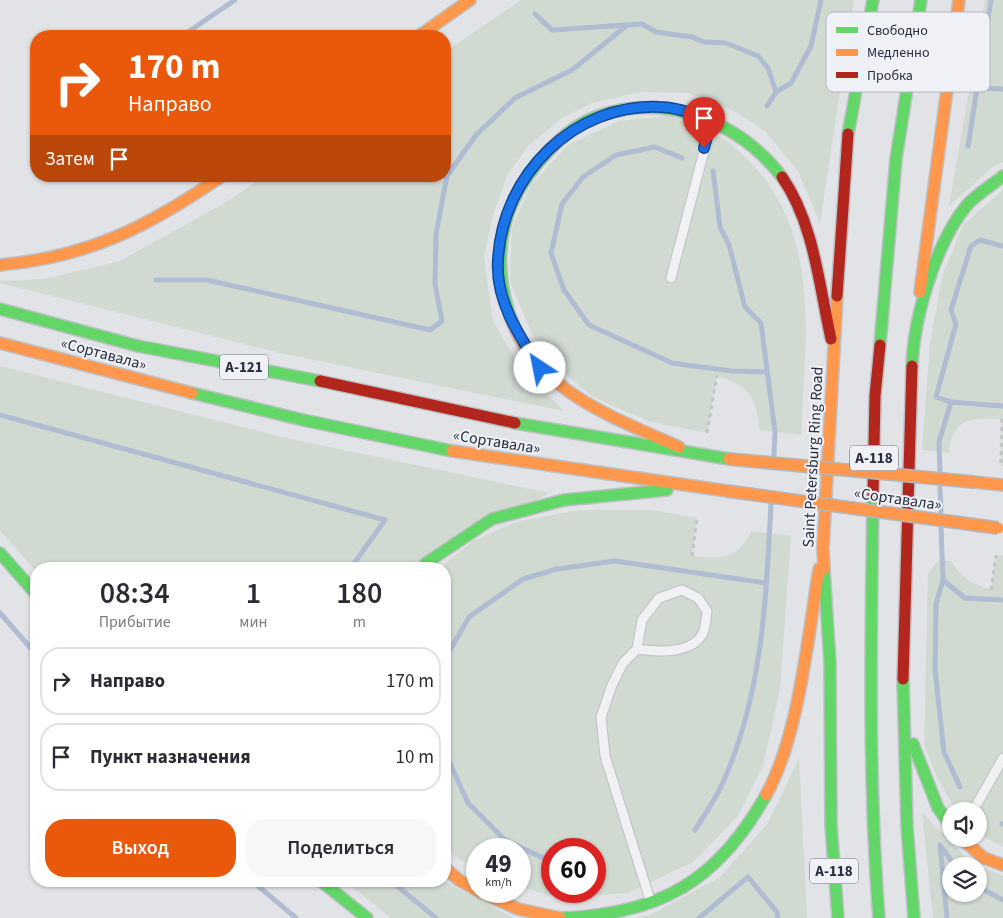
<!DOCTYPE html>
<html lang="ru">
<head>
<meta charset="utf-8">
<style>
  :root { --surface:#fff; --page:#f7f7f7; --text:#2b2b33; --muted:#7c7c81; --line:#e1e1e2; --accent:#ea580c }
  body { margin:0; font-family:"Source Sans 3",sans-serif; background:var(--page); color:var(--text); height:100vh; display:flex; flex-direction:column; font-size:19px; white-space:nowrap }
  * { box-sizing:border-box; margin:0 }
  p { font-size:16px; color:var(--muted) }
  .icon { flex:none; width:28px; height:28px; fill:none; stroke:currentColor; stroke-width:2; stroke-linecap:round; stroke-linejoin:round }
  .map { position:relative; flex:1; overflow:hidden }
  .side { position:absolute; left:30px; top:562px; width:421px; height:325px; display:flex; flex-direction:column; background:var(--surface); border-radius:20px; box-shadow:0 1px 4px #0004 }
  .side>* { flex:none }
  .banner { position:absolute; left:30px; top:30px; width:421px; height:152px; border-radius:20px; box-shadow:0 1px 4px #0004; background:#ea580c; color:#fff; overflow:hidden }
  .buttons { position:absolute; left:942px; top:802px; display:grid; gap:10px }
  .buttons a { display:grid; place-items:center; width:45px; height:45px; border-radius:50%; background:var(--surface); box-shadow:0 1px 4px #0004; font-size:25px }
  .speed { position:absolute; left:466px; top:838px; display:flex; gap:10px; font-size:25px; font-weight:700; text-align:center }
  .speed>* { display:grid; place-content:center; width:65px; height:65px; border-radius:50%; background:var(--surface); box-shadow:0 1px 4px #0004; line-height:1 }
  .speed small { font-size:12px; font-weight:400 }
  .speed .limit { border:8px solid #d22; background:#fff; color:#111 }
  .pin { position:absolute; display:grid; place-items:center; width:42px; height:42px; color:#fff; margin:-51px -21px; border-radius:50% 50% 50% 0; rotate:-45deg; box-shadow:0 0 5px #0007 }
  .pin .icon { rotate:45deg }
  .me { position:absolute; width:55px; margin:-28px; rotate:326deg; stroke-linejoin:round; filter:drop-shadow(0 0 4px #0008) }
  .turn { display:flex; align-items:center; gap:18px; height:105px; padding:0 15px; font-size:22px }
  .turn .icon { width:65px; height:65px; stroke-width:2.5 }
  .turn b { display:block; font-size:35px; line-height:42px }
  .then { display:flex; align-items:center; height:48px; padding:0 15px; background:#0003; gap:10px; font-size:19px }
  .eta { display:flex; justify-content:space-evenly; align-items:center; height:85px; text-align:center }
  .eta b { font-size:30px; font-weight:600; line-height:35px }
  .action { display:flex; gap:10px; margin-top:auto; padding:10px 15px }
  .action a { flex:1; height:58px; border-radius:20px; background:var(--accent); color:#fff; font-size:20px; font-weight:600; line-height:58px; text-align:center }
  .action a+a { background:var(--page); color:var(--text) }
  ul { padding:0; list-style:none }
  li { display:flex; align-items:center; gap:15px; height:68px; margin:0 10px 8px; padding:0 5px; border:2px solid var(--line); border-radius:20px }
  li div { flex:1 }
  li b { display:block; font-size:19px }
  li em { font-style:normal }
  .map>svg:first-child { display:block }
</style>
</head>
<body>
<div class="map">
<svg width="1003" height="918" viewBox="0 0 1003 918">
  <rect width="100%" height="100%" fill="#e1e3e6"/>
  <path fill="#d0dad1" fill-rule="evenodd" d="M521 0H854L820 223 798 171 765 131 731 109 689 93 641 92 592 103 562 118 528 146 507 176 493 215 484 258 493 321 519 366 564 411 280 353 0 283V281L45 279 120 261 225 203 264 176H445V52Z
    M985 0H1003V162L994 166 949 206Z
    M669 116C686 123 714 131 728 142 824 217 806 327 801 435L760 430C756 397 749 385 717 376L707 433 648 421 593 397 560 369 533 336 510 282 512 227 531 185 568 145 619 121Z
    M1003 190V466H1001L1002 419C971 418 952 417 949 453L922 450 930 343 942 277 963 225Z
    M0 366 286 438 549 493 411 569H36V571L0 530Z
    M579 510H652L697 518 692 556C720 559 739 560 751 531L791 536 780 689 763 766 738 816 693 862 627 893 559 898 520 887V849H478L477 869 454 856 445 846V569H439L473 541 516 522ZM552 849H595V891H552Z
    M996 555H1003V847L979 834V811H956L937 777 924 745 928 574 938 560 951 561C962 578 972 584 991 590Z
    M799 758 807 918H638L650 915 720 877 768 823Z
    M922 813 970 861 1003 876V918H933ZM951 866H979V894H951Z
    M345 881H443L514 918H391Z"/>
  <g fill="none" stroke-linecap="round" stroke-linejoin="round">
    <path stroke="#afbcd2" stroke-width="5" d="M535 14 552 30 642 24 656 32 692 37 704 42 726 43 758 56 768 68 776 92 767 106
      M182 36 235 0
      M978 88 1003 89
      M776 92 791 83 811 46 821 0
      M968 146 991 0
      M682 158 655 147 616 155 583 177 562 204 551 253 564 290 589 325 672 363 732 371 767 372
      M713 171 720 227 729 245 745 307 761 323 775 432 774 455
      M1003 246 980 240 971 246 951 310 956 324 936 397 951 402 1003 406
      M156 280H207L430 330 442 321 435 284 436 234 447 176 476 135 515 98 572 70 626 26
      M0 415 385 520 350 569
      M940 472 939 442 951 402
      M940 488 941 512
      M941 528 943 580 936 604 935 669 944 752 960 787
      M943 580 965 598 1003 600
      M0 613 36 654
      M445 659 469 617 523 579 557 569 615 561 766 583
      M445 752 468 803 505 840 552 862
      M1002 824H1003
      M695 830C705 814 717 797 724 780 763 691 766 599 771 504
      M252 881 296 918
      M391 881 436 918
      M979 887 1003 900
      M699 918 748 877 777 912 778 918
      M947 918 940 845 955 866"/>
    <g stroke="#bfc1c4" stroke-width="11">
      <path id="lane" d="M671 278 711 124
        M637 649C657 652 696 655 704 630 706 624 706 617 707 611L698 598 682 590 659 598 642 620 637 649 623 663 612 685 601 717 605 756 650 900
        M973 811 1003 758"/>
    </g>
    <g stroke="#bdc0c4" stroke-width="14">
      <path id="fast" d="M848 134 873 0
        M0 309 138 346 320 381
        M510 316C490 255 501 202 545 155 558 140 574 126 593 118 662 91 738 120 782 177
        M880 345 896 159 921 0
        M912 366C914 317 935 244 967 205 977 194 992 185 1003 176
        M192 393 303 420 452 451
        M515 423 729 459
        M873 497C871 638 868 778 879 918
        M0 553 36 594
        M423 569 426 563 492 519 564 500 667 490
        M824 569 830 663 831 825 838 918
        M903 679 907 826 914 918
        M913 744 938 808 951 826
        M321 881 367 918
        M563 918C660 914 718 881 766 795"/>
    </g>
    <g stroke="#bdc0c4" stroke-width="14">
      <path id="slow" d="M419 36 470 0
        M0 265C90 257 149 226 222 176
        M920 292 959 0
        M510 316C535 391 613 417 679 447
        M0 343 192 393
        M452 451 727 491
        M974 482 1003 485
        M824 569 823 548 837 296
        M766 795C799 736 808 636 819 569
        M962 839 984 858 1003 865
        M445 868 459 880 478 891
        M478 891 518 909 560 918"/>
    </g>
    <g stroke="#bdc0c4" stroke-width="14">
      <path id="jam" d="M782 177C814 223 819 285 831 339
        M837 296 848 134
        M320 381 515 423
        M873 497 875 396 880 345
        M903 679 912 366"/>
    </g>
    <path stroke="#c3c4ca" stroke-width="3" stroke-dasharray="4 4" stroke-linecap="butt" d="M707 433 717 375
      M1001 463 1002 419
      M692 556 697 518
      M991 590 996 555"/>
    <use href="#lane" stroke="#f1f1f3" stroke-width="9"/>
    <use href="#fast" stroke="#63d668" stroke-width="11"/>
    <use href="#slow" stroke="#ff974d" stroke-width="11"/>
    <use href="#jam" stroke="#b3261e" stroke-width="11"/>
    <g stroke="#b3b6bb" stroke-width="14" stroke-linecap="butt">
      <path id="slow-bridge" d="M729 459 974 482
        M727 491 998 528"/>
    </g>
    <use href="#slow-bridge" stroke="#ff974d" stroke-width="11"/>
  </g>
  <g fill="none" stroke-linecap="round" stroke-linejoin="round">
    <g stroke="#114b97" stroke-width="12">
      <path id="route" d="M540 368C519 336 495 300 498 260 502 175 574 103 660 107 677 107 696 115 712 119L704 148"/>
    </g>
    <use href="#route" stroke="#1a73e8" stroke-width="9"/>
  </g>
  <g text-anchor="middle" stroke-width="4" stroke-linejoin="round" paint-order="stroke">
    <g fill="#eff1f6" stroke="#646877" stroke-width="1">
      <rect x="220" y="354.5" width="48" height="25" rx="4"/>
      <rect x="850" y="445.5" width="48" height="25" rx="4"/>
      <rect x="810" y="858.5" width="48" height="25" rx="4"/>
    </g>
    <g font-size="15" font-weight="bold" fill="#282e40">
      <text x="244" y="372">А-121</text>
      <text x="874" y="463">А-118</text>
      <text x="834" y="876">А-118</text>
    </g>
    <g font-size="16" fill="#282e40" stroke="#eff1f6">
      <text transform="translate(104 353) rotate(15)" y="6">«Сортавала»</text>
      <text transform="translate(497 441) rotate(9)" y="6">«Сортавала»</text>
      <text transform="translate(812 457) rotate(-87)" y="6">Saint Petersburg Ring Road</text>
      <text transform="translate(898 498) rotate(8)" y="6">«Сортавала»</text>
    </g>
  </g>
  <rect x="826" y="12" width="164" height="80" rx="8" fill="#eff1f6" stroke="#b3b6bf" stroke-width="1"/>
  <rect x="836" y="27" width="22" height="6" fill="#63d668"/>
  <rect x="836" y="49" width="22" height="7" fill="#ff974d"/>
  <rect x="836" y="72" width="22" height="6" fill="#b3261e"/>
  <g font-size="14" fill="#282e40">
    <text x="867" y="35">Свободно</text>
    <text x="867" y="57">Медленно</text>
    <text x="867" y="80">Пробка</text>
  </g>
</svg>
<div class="buttons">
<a><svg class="icon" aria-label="sound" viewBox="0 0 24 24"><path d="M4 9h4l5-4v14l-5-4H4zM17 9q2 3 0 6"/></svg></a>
<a><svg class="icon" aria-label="layers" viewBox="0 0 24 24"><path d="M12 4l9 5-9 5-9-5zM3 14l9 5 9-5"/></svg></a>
</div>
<div class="speed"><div>49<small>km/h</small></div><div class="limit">60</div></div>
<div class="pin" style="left:704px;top:148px;background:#d93025"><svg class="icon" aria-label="arrive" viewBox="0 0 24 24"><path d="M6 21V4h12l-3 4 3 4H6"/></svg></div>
<svg class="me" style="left:540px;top:368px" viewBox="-20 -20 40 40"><circle r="19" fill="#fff"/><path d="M0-13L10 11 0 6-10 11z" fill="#1a73e8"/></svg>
<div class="banner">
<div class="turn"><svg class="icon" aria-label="right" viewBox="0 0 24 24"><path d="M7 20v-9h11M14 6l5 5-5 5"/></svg><div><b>170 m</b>Направо</div></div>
<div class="then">Затем<svg class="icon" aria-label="arrive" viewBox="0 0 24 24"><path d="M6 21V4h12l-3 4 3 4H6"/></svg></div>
</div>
<section class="side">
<div class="eta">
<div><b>08:34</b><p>Прибытие</p></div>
<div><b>1</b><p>мин</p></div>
<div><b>180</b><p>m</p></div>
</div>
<ul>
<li><svg class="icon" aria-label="right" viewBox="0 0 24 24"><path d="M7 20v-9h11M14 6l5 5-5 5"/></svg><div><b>Направо</b></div><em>170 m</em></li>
<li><svg class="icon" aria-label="arrive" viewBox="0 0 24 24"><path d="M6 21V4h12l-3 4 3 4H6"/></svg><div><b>Пункт назначения</b></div><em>10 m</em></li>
</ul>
<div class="action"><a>Выход</a><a>Поделиться</a></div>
</section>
</div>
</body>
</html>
